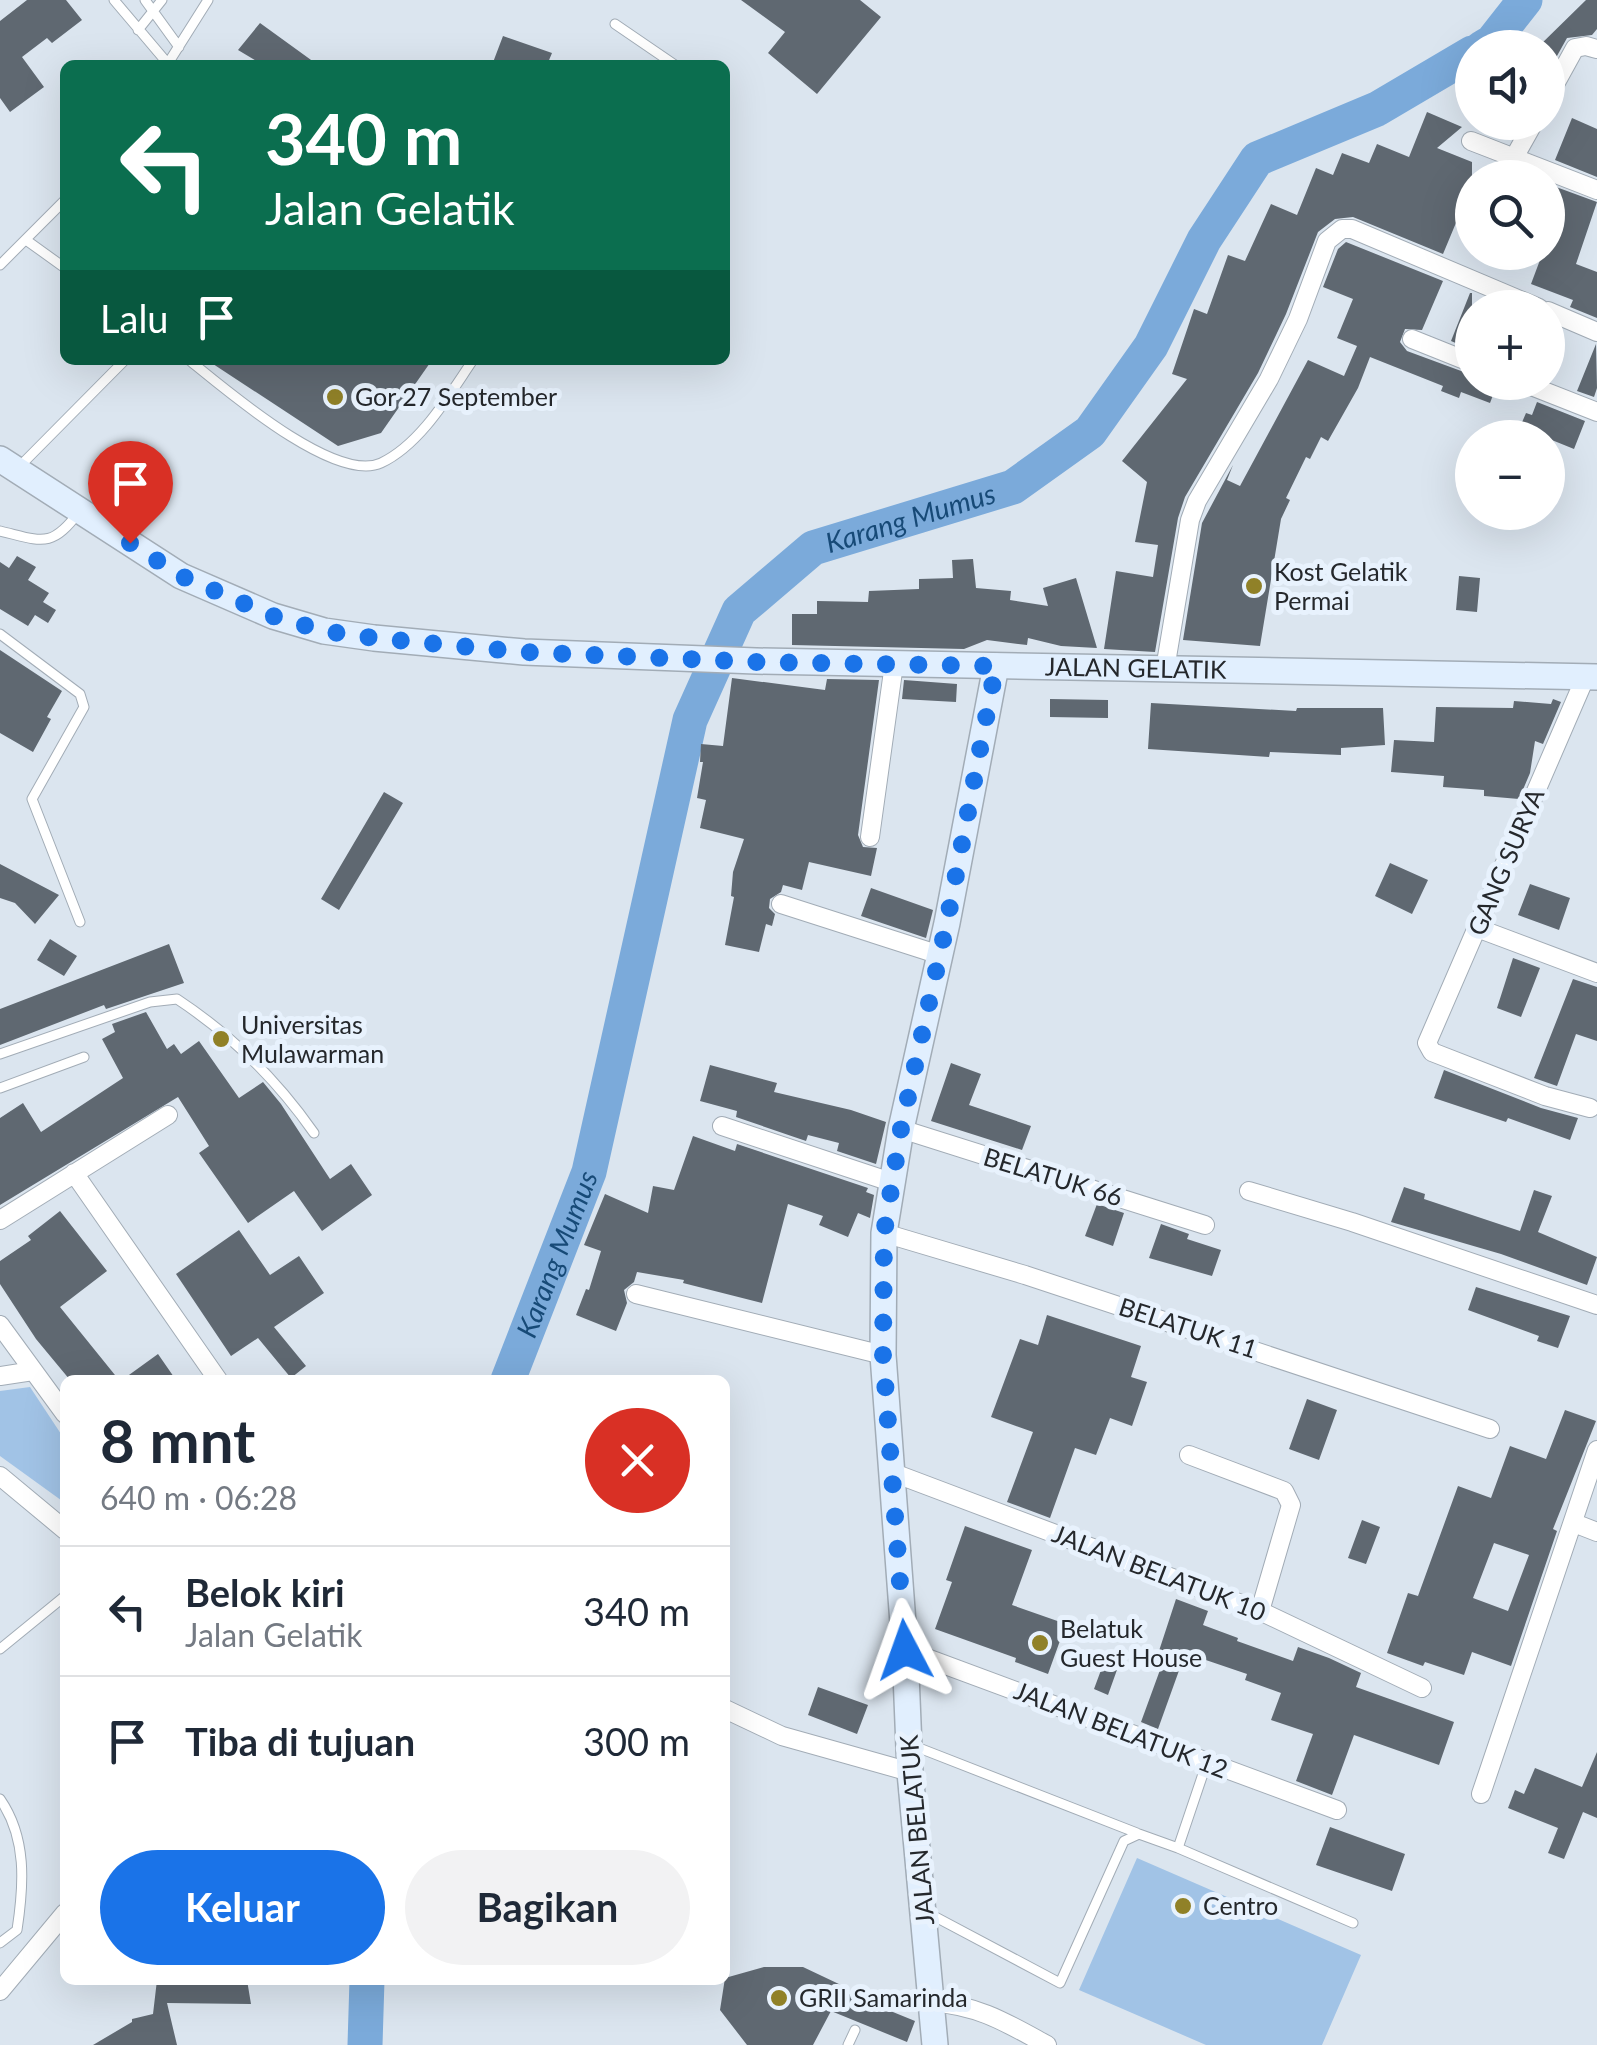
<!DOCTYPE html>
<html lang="id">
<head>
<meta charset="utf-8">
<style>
  :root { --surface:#fff; --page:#f2f2f3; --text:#1f2937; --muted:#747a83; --line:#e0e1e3; --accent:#1a73e8 }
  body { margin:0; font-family:Lato,sans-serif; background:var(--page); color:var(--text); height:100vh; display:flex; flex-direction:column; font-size:38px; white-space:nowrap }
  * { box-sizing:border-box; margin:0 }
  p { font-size:32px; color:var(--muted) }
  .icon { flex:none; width:55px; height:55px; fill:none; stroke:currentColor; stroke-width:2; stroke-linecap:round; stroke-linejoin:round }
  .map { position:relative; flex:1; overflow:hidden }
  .panel { position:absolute; left:60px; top:1375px; width:670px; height:610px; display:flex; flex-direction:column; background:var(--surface); border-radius:15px; box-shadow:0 10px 40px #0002 }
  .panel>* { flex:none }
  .guide { position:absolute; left:60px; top:60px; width:670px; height:305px; border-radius:15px; box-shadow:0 10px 40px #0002; background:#0b6e4f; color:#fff; overflow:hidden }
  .tools { position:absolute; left:1455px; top:30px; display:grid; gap:20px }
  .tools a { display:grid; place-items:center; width:110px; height:110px; border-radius:50%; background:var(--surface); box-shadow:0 10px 40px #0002; font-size:50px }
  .pin { position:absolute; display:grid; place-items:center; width:85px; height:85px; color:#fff; margin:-102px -42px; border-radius:50% 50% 50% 0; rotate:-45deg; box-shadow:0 0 10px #0007 }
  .pin .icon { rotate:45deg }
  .me { position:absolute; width:110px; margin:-55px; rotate:356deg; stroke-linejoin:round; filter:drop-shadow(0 0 8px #0008) }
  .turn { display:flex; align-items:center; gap:35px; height:210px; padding:0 40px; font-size:45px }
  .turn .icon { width:130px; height:130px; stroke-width:2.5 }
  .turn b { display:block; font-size:70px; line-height:85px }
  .then { display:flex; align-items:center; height:95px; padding:0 40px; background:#0003; gap:20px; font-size:38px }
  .round { display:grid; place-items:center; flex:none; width:105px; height:105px; border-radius:52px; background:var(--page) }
  .overview { display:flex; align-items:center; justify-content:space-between; height:170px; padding:0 40px }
  h1 { font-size:60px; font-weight:700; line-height:75px }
  .primary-button { display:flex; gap:20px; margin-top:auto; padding:20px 40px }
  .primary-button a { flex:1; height:115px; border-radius:60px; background:var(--accent); color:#fff; font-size:40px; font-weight:700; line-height:115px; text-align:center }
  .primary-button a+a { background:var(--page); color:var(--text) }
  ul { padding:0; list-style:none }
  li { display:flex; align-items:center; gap:30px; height:130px; padding:0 40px; border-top:2px solid var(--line) }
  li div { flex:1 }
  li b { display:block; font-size:38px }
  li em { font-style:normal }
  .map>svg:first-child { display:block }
</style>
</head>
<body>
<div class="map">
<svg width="1597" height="2045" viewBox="0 0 1597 2045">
  <rect width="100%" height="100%" fill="#dbe5ef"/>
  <path fill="#a1c3e6" d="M30 1387 65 1440V1503L0 1456V1391Z
    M1137 1858 1361 1955 1322 2045H1206L1079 1990Z"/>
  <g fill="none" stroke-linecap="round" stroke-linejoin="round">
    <g stroke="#7baada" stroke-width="35">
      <path d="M1482 48 1492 42 1525 0"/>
      <path id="s1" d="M508 1380 589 1172 690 720 739 611 813 548 1013 487 1090 432 1151 346 1204 240 1257 159 1377 109 1472 53"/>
      <path d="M365 2045 367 1980"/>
    </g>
  </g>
  <path fill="#5f6871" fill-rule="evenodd" d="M27 0H66L82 20 52 43 47 38 22 57 44 87 10 112 0 98V21Z
    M741 0H860L881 17 817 94 768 53 785 32Z
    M1586 0H1597V29L1592 35 1567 38 1548 72V48H1537Z
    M260 23 318 65H263L238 50Z
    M503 36 552 53 547 65H492Z
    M1427 112 1462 127 1437 148 1472 162V210L1463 206 1443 254 1353 217 1335 219 1318 232 1286 314 1258 373 1185 497 1178 518 1155 652 1104 649 1116 571 1153 577 1158 545 1135 542 1147 482 1122 461 1187 379 1172 374 1194 309 1207 314 1228 255 1245 261 1271 204 1297 215 1316 168 1333 175 1342 153 1369 163 1377 144 1409 157Z
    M1572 118 1597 129V177L1555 160Z
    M1548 184 1597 202 1576 264 1597 272V318L1570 307 1573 300 1531 284 1543 252H1548Z
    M1346 242 1443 281 1422 330 1405 329 1400 342 1407 351 1472 375V382H1498L1490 403 1461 392 1459 398 1441 391 1443 386 1370 357 1358 388 1328 441 1321 437 1310 459 1306 457 1286 498 1290 500 1281 519 1260 646 1183 640 1202 523 1233 465 1227 480 1240 486 1308 360 1344 376 1357 346 1337 338 1353 299 1323 287 1338 249Z
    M1470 293H1472V350L1451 341Z
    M1596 344 1597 388 1594 397 1577 391Z
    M207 360H432L381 433 338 446Z
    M1537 402 1585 421 1574 449 1520 427 1526 413 1532 415Z
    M17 556 36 567 28 580 49 593 43 602 56 610 48 623 35 615 28 626 0 609V562L9 568Z
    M973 559 976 588 1011 591 1010 600 1048 606 1043 588 1076 578 1097 648 1061 646 1028 638 1027 645 987 640 964 649 792 645V614H817V601L868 602 869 591 919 589V579L953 578 952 560Z
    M1459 576 1480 578 1477 612 1456 610Z
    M0 650 62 691 47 717 51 719 33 752 0 733Z
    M732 678 825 690 827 679 879 680 858 835 863 847 877 848 871 876 809 862 802 890 783 885 781 892 770 899 769 908 775 914 772 926 766 924 759 952 725 945 734 897 731 896 733 872 744 839 700 828 706 800 697 798 703 762H700L701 744 723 746Z
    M904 680 957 684 956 702 902 699Z
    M1050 699 1108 700V718L1050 717Z
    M1553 699 1561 702 1543 744 1535 741 1530 773 1519 799 1484 796V790L1443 787 1444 776 1391 772 1394 740 1434 742 1436 707 1513 708 1514 701 1551 704Z
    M1151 703 1296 711 1297 708H1383L1385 745 1341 748V755L1270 752 1269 757 1148 749Z
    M384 792 403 803 339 910 321 899Z
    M1390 863 1428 880 1412 914 1375 896Z
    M0 864 59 895 35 924 15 903 0 898Z
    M1530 884 1570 898 1559 930 1518 915Z
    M871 888 933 910 926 938 861 916Z
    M50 939 77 956 64 976 37 960Z
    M169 944 184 983 106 1009 104 1005 0 1045V1009Z
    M1513 958 1540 968 1521 1017 1497 1008Z
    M1573 979 1597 987V1041L1576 1034 1557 1086 1534 1078Z
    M146 1012 167 1049 174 1044 181 1054 199 1041 239 1098 263 1082 281 1104 330 1179 351 1164 372 1195 322 1231 294 1191 248 1223 199 1153 209 1146 178 1097 0 1205V1118L23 1103 41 1132 123 1078 102 1039 115 1032 112 1024Z
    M951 1063 981 1074 969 1105 1031 1126 1022 1150 931 1121Z
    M710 1065 777 1083 774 1092 851 1110 886 1122 876 1164 837 1151 839 1143 808 1135 806 1141 736 1117 737 1111 700 1101Z
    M1444 1070 1541 1108 1578 1118 1570 1140 1508 1118 1506 1122 1434 1098Z
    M693 1136 735 1151 737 1144 868 1188 866 1192 874 1195 870 1218 858 1213 848 1237 819 1225 823 1216 788 1204 762 1303 683 1283 684 1280 637 1272 634 1282 624 1290 627 1303 616 1331 576 1315 586 1289 589 1290 601 1251 584 1245 605 1194 648 1213 653 1186 674 1190Z
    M1404 1187 1425 1194 1424 1199 1520 1231 1534 1190 1552 1196 1538 1232 1597 1257 1587 1285 1501 1254 1391 1222Z
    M1097 1204 1124 1213 1113 1246 1085 1236Z
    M60 1211 107 1271 60 1307 119 1380H70L36 1339 0 1284V1261L31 1240 28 1236Z
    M1161 1224 1189 1234 1187 1239 1221 1250 1212 1276 1149 1258Z
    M239 1230 270 1275 299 1256 324 1293 274 1327 306 1366 291 1378 258 1338 231 1356 176 1274Z
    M1476 1287 1570 1316 1558 1348 1537 1341 1539 1336 1468 1310Z
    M1047 1315 1141 1346 1131 1377 1147 1382 1132 1426 1110 1418 1096 1455 1075 1448 1050 1518 1007 1502 1033 1432 991 1417 1020 1339 1038 1345Z
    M158 1354 176 1380H122Z
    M1307 1399 1337 1410 1319 1460 1289 1449Z
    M1565 1410 1596 1421 1553 1529 1557 1531 1511 1666 1472 1652 1464 1675 1425 1662 1423 1666 1387 1653 1408 1593 1418 1596 1458 1486 1491 1498 1510 1446 1546 1459ZM1494 1543 1529 1555 1508 1611 1473 1598Z
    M1362 1520 1380 1527 1366 1564 1348 1558Z
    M965 1526 1032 1550 1012 1605 1066 1624 1048 1674 1015 1662 1016 1658 935 1629 952 1582 946 1580Z
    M1176 1599 1208 1611 1203 1625 1238 1638 1237 1641 1293 1661 1298 1647 1329 1658 1361 1673 1356 1687 1454 1722 1439 1765 1354 1735 1332 1795 1296 1781 1313 1734 1271 1720 1281 1693 1245 1680 1247 1674 1194 1656 1190 1668 1181 1665 1158 1729 1141 1722 1164 1659 1157 1657Z
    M1104 1662 1118 1667 1108 1695 1094 1689Z
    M818 1687 868 1705 857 1734 808 1715Z
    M1597 1752V1818L1583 1812 1564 1859 1548 1853 1558 1828 1508 1808 1515 1790 1524 1794 1535 1768 1582 1787Z
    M1330 1827 1405 1854 1392 1891 1316 1865Z
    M764 1967H803L841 1985 839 1990 915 2021 907 2042 831 2011 813 2045H747L720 2010 725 1978Z
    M157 1980H247L251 2004 167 2003 177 2045H93L132 2022V2019L153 2014Z"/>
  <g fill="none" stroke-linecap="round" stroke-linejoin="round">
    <g stroke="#a2acb6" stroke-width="11">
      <path id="lane" d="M114 0 169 65
        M145 0 179 47
        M615 24 675 65
        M138 30 162 0
        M167 65 208 0
        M26 240 65 268
        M0 265 65 200
        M189 360C225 389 335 484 381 463 421 444 449 395 473 360
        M18 468 125 360
        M0 531C42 541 51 549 79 512
        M0 634 80 694 84 707 32 799 80 922
        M0 1054 150 1002 177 999C230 1034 277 1080 314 1133
        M0 1088 84 1057
        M0 1649 65 1596
        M914 1746 1137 1833
        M1207 1762 1178 1848 1353 1923
        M0 1799C27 1838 24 1884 17 1930L0 1943
        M928 1913 1060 1983 1124 1841 1139 1834 1178 1848
        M848 2045 855 2030"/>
    </g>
    <g stroke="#a2acb6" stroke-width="20">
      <path id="street" d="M1548 97 1575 48 1586 46 1597 49
        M1471 141 1597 190
        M1515 156 1534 122
        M1548 311 1597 332
        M1412 339 1472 363
        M1521 382 1597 412
        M1165 669 1190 520 1197 501 1269 379 1298 319 1327 241 1342 229H1352L1539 308
        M1585 678 1427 1043 1432 1052 1545 1096 1590 1108
        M870 837 894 664
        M781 904 940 955
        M1477 928 1597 973
        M722 1126 891 1182
        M901 1129 1205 1225
        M74 1173 218 1380
        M1249 1191 1352 1222 1597 1305
        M0 1220 168 1115
        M884 1233 1025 1275 1490 1429
        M636 1294 883 1355
        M0 1325 65 1414
        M0 1376 33 1371
        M1189 1455 1284 1491 1291 1505 1260 1611
        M891 1472 1260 1611 1422 1688
        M0 1476 65 1530
        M1574 1523 1597 1532
        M905 1650 1337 1810
        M725 1709 782 1736 910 1772
        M1481 1794 1597 1450
        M0 1991 65 1913
        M931 2002C980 2006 1005 2022 1047 2045"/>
    </g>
    <g stroke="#a2acb6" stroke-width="28">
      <g id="secondary">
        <path id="s2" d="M0 459 181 576 273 616 324 631 374 638 524 652 756 661 1597 677"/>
        <path d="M935 2045 910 1772 905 1650 883 1355 884 1233 901 1129 947 923 996 666"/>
      </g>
    </g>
    <use href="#lane" stroke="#fff" stroke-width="9"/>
    <use href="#street" stroke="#fff" stroke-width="18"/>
    <use href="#secondary" stroke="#e1effe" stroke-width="25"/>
  </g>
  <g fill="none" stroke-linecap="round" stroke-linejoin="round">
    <path stroke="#1a73e8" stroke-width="18" stroke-dasharray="0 32.4" d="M130 543 181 576 273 616 324 631 374 638 524 652 756 662 996 666 947 922 901 1129 884 1233 883 1355 905 1650"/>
  </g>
  <g fill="#908128" stroke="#e8f2fd" stroke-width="4">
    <circle cx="335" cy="397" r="10"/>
    <circle cx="1254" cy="586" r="10"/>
    <circle cx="221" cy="1039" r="10"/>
    <circle cx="1040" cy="1643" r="10"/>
    <circle cx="1183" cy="1906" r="10"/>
    <circle cx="779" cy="1998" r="10"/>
  </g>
  <g text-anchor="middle" stroke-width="10" stroke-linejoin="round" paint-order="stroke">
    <g font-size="25" fill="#25282c" stroke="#e8f2fd" text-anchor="start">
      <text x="355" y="406">Gor 27 September</text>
      <text x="1274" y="581">Kost Gelatik<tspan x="1274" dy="29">Permai</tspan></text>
      <text x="241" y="1034">Universitas<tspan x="241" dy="29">Mulawarman</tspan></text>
      <text x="1060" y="1638">Belatuk<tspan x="1060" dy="29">Guest House</tspan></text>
      <text x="1203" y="1915">Centro</text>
      <text x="799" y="2007">GRII Samarinda</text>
    </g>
    <g font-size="25" fill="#25282c" stroke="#e8f2fd">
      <text dy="9" stroke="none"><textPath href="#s2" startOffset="1182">JALAN GELATIK</textPath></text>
      <text transform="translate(1506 862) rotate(-67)" y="9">GANG SURYA</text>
      <text transform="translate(1053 1177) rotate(17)" y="9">BELATUK 66</text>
      <text transform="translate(1188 1328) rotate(18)" y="9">BELATUK 11</text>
      <text transform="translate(1159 1573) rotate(21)" y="9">JALAN BELATUK 10</text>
      <text transform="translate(1121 1730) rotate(21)" y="9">JALAN BELATUK 12</text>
      <text transform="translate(917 1830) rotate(-95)" y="9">JALAN BELATUK</text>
    </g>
    <g font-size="28" font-style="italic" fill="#174a77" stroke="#e8f2fd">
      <text dy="10" stroke="none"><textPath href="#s1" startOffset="1005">Karang Mumus</textPath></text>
      <text dy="10" stroke="none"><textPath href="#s1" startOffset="135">Karang Mumus</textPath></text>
    </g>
  </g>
</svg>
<div class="tools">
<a><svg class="icon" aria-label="sound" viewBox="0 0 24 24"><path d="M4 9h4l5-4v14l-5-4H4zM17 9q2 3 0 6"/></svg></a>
<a><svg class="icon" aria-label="search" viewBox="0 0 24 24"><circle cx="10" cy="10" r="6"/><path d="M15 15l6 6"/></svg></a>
<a>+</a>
<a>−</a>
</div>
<div class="pin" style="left:130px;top:543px;background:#d93025"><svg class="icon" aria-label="arrive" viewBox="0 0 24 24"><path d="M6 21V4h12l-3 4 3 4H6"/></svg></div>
<svg class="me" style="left:905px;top:1650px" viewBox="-20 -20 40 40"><path d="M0-17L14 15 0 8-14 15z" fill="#1a73e8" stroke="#fff" stroke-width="4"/></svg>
<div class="guide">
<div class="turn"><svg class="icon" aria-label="left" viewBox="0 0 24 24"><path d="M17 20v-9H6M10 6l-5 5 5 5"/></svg><div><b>340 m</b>Jalan Gelatik</div></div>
<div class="then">Lalu<svg class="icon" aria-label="arrive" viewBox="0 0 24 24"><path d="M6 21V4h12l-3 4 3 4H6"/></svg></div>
</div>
<section class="panel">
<div class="overview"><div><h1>8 mnt</h1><p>640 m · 06:28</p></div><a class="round" style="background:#d93025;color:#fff"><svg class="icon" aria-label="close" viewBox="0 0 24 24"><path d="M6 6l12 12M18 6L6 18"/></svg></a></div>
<ul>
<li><svg class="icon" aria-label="left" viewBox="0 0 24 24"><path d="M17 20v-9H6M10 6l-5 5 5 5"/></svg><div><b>Belok kiri</b><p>Jalan Gelatik</p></div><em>340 m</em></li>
<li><svg class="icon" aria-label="arrive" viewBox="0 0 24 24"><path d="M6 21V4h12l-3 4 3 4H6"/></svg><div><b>Tiba di tujuan</b></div><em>300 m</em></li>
</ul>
<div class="primary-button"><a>Keluar</a><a>Bagikan</a></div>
</section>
</div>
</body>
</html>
